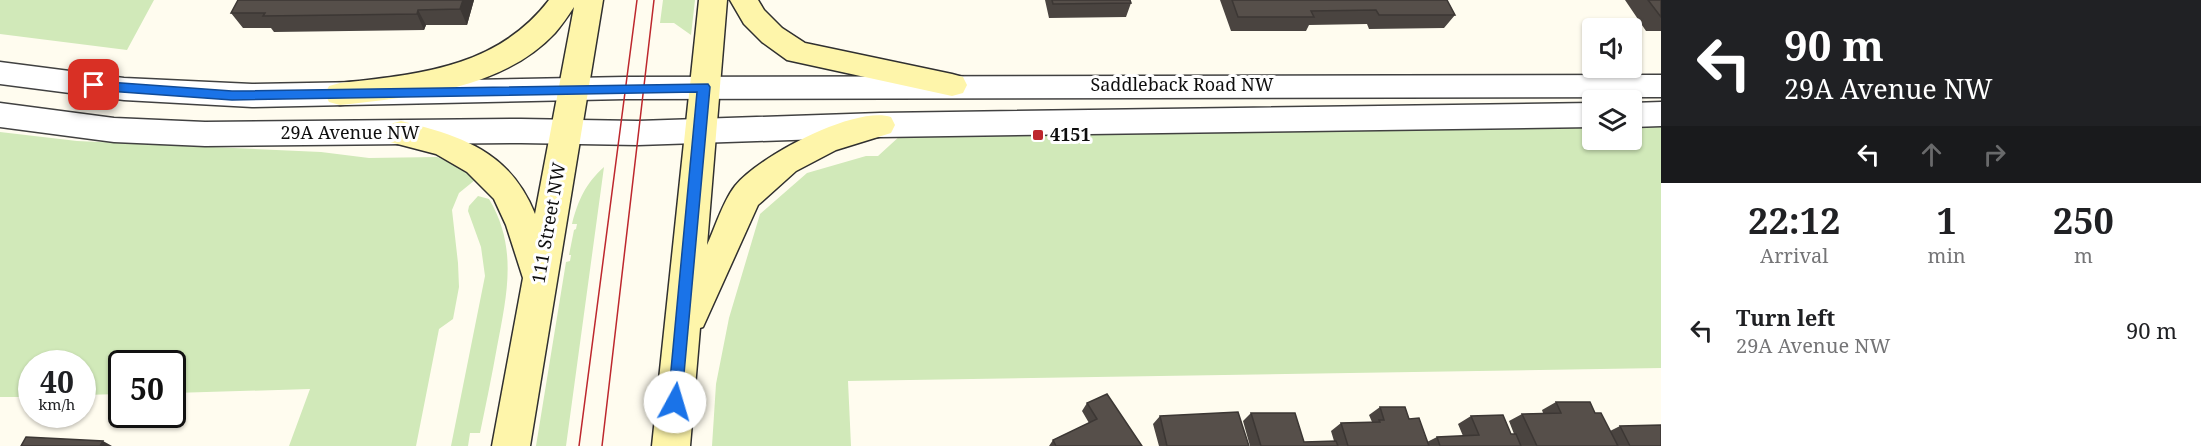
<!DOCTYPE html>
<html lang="en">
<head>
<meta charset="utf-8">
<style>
  :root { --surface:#fff; --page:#f2f2f2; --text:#202124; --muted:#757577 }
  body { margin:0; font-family:"Noto Serif",serif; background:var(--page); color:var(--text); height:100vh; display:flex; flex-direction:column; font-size:22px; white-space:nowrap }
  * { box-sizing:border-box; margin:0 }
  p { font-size:20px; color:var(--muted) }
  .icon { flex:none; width:33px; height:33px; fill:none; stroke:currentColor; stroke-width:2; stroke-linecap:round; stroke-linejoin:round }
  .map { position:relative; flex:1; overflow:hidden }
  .sheet { display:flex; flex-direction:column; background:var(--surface); width:540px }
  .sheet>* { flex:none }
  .guide { background:#202124; color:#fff; overflow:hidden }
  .fabs { position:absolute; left:1582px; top:18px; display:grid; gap:12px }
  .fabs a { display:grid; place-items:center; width:60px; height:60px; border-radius:6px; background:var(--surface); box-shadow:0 2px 4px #0004; font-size:30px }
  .speed { position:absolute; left:18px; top:350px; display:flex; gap:12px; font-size:30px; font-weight:700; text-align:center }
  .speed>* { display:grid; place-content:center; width:78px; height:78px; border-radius:50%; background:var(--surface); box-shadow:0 2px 4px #0004; line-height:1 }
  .speed small { font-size:15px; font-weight:400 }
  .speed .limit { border:3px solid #111; border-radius:9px; background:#fff; color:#111 }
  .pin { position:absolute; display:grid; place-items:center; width:51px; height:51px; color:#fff; margin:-26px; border-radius:12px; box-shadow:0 3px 9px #0006 }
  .me { position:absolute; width:66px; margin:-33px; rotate:6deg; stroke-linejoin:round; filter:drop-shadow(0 0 4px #0008) }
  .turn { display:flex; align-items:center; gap:21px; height:126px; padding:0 24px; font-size:27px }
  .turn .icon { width:78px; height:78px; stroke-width:2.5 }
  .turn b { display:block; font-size:42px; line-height:51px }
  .lanes { display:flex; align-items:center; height:57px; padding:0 24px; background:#0003; justify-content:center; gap:30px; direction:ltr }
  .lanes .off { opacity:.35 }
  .eta { display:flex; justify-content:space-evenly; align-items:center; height:102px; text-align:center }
  .eta b { font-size:36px; font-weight:700; line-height:42px }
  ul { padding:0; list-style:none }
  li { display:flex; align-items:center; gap:18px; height:90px; padding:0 24px }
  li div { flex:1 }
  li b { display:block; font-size:22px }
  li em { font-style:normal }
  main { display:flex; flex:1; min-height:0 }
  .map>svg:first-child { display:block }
</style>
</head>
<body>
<main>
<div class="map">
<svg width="1661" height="446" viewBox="0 0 1661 446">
  <rect width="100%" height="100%" fill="#fffcef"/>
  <path fill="#d1e9b9" d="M0 0H154L127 50 0 34Z
    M663 0H695L691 35 674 23H660Z
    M1632 124H1661V368L848 381 851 446H712L716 384 729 318 760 214 807 173 866 156H878L901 135 1593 125V140H1632Z
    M0 132 77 141 321 152 369 158 437 157 467 170 475 180 459 193 452 210 458 263 459 287 453 319 439 329 416 446H289L310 389 173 393 172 363H122L121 394 83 395 82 363H32L31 397H0Z
    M604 167 566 446H536L566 262 570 261 571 255H569L574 230 576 229 577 224H572C578 200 586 183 604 167Z
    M478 196 489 199C518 247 507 295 497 347 492 375 486 404 480 433H470L468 446H451L485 276 481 247 468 211 469 206Z"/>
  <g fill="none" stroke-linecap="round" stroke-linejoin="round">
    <g stroke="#414141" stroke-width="3">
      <path id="tertiary" d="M0 62 124 78 252 84 625 77 1661 75V97L625 99 252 107 124 100 0 84Z
        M1661 102V126L1632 127V103Z
        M0 103 114 118 205 122 521 119 638 121 880 113 1593 103V127L880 137 638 145 521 143 205 146 114 142 0 127Z"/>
    </g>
    <g stroke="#303030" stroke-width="3">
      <path id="secondary" d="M549 0H603L530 446H492L523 278 506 225 494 199 467 172 436 154 390 142 386 133 390 124 401 121C461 136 510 151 535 214L574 7C568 16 562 25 555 33 502 90 412 97 340 105L329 102 325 94 329 86 340 83C419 74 497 68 549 0Z
        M699 0H727L707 245C715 228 723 201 735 186 758 157 855 105 891 117L895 125 891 133 836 150 796 171 758 205 703 327 700 328 690 446H652Z
        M730 0H758L764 10 782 28 805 43 952 74 963 77 967 85 963 93 952 96 787 60 762 42 744 24Z"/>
    </g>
    <use href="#tertiary" fill="#fff" fill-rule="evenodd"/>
    <use href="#secondary" fill="#fef5aa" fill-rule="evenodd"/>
    <path stroke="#bd272d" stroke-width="1.5" d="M579 446 637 0
      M602 446 654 0"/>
  </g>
  <path fill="#4a4440" d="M474 0 467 25H426L424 30 274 32 271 28H243L231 13Z
    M1045 0H1130L1131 3 1126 17 1049 18Z
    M1220 0H1447L1455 15 1444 28 1369 29 1367 24 1309 25 1306 31H1231Z
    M1625 0H1661V31H1646Z
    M1556 402 1595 413 1610 431 1620 426 1661 446H1250L1243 421 1251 413 1304 442 1334 441 1331 431 1341 423 1372 422 1369 415 1380 407 1409 419 1427 442 1437 437 1463 436 1458 424 1471 416 1511 434H1514L1509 421 1522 414 1543 413 1542 410Z
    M1087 403 1142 446H1049L1053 440 1089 423 1082 411Z
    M1160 416 1249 446H1159L1153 424Z"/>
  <path fill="#3c3734" d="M463 0H474L467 25 460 9Z
    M418 10 426 25 424 30 417 14Z
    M103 441 112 446H100Z"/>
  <path fill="#564f4a" stroke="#3c3734" stroke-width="1.5" d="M238 0H463L460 9 418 10 417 14 263 16 265 13H231Z
    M1052 0H1130L1131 3 1053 4Z
    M1232 0H1447L1455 15H1379L1376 10 1311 11 1314 17H1238Z
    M1648 0H1661V17Z
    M1107 394 1142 446H1056L1053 440 1097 419 1087 403Z
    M1556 402H1590L1595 413H1601L1618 446H1537L1522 414 1561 413Z
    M1380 407H1405L1409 419 1419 418 1429 446H1348L1341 423 1380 422 1379 420H1384Z
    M1238 412 1249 446H1167L1160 416Z
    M1251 413H1295L1304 442 1336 441 1338 446H1261Z
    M1503 415 1511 434H1516L1521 446H1440L1437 437 1479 435 1471 416Z
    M1661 425V446H1630L1620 426Z
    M26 437 103 441 100 446H21Z"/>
  <path fill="#1a73e8" stroke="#114b97" stroke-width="1.5" d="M94 81 232 91 708 84 710 87 681 407 675 409 670 407 668 402 697 92 232 100 94 90 88 85Z"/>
  <rect fill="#bd272d" stroke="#fff" stroke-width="2" x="1032" y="129" width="12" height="12" rx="3"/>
  <g text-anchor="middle" stroke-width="6" stroke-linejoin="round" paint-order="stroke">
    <g font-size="18" fill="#0e0e0e" stroke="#fff">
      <text x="1182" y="91">Saddleback Road NW</text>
      <text x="350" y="139">29A Avenue NW</text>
      <text transform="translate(549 223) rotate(-80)" y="6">111 Street NW</text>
    </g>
    <g font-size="18" font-weight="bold" fill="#0e0e0e" stroke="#fff" text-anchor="start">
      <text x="1050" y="141">4151</text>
    </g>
  </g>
</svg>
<div class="fabs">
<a><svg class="icon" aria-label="sound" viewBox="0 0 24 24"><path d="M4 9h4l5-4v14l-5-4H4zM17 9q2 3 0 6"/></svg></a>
<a><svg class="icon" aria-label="layers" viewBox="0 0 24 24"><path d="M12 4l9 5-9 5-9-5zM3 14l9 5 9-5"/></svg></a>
</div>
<div class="speed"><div>40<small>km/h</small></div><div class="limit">50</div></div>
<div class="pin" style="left:94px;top:85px;background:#d93025"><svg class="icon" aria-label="arrive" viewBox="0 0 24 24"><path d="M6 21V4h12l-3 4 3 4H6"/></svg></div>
<svg class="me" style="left:675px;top:402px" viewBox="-20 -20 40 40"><circle r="19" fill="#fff"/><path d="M0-13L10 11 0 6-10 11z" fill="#1a73e8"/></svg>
</div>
<section class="sheet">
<div class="guide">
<div class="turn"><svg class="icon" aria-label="left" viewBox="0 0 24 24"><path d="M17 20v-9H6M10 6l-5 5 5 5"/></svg><div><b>90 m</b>29A Avenue NW</div></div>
<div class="lanes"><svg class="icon" aria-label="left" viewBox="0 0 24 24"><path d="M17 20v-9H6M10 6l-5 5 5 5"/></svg><svg class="icon off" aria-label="ahead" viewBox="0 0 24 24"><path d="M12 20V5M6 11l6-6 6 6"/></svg><svg class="icon off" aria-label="right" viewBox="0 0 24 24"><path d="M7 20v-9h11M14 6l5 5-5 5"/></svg></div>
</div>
<div class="eta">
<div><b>22:12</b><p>Arrival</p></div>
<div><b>1</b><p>min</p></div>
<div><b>250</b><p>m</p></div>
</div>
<ul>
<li><svg class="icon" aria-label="left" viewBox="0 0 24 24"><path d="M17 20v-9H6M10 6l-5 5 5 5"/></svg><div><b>Turn left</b><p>29A Avenue NW</p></div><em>90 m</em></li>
</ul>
</section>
</main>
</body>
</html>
